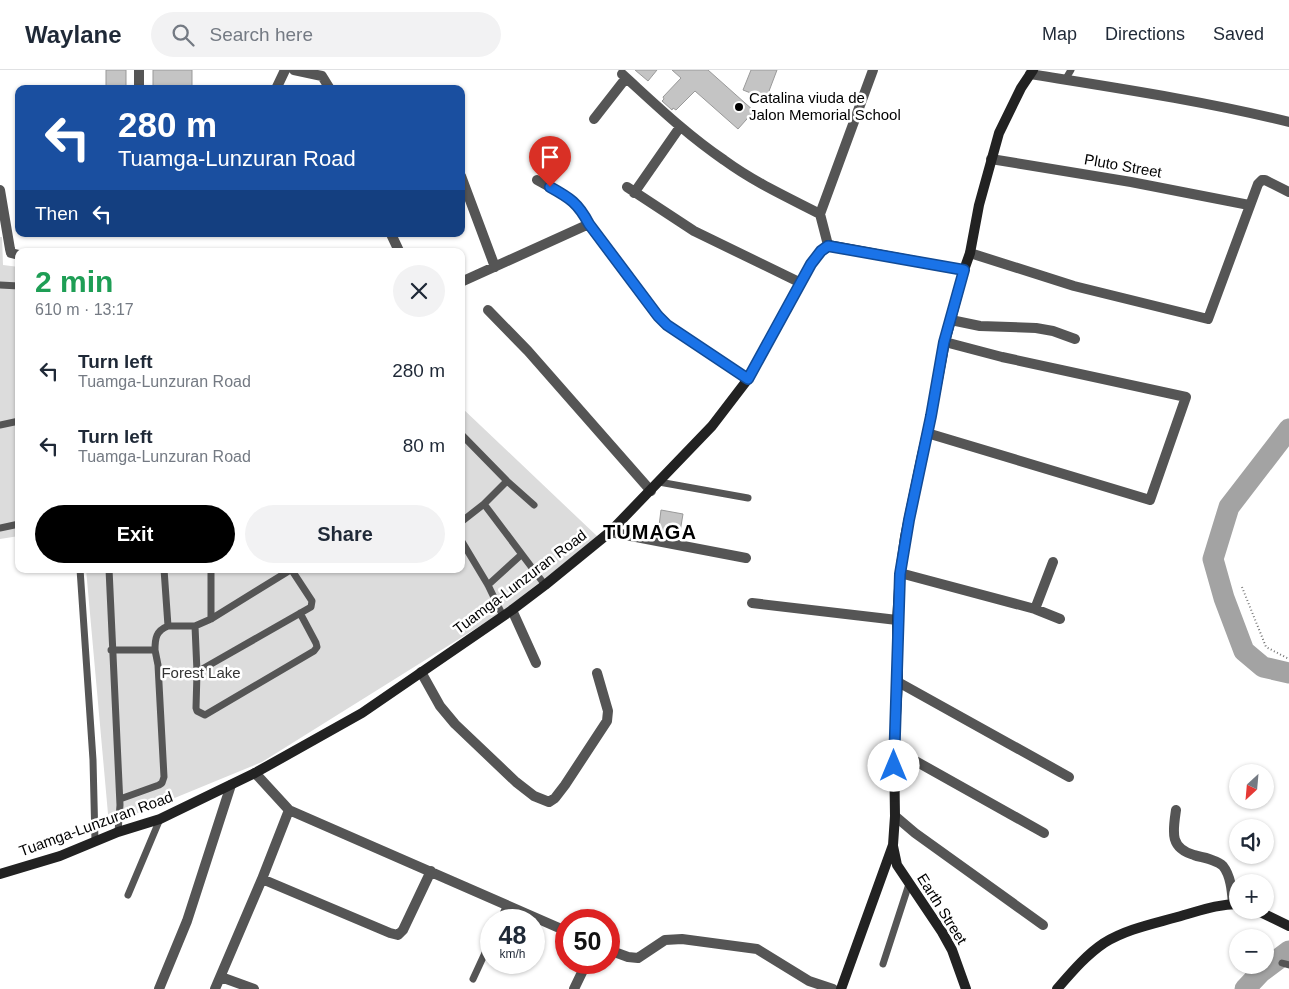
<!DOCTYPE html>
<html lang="en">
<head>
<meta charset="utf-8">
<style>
  :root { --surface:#fff; --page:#f2f2f3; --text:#1f2937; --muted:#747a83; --line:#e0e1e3; --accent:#000 }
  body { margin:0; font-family:Arial,sans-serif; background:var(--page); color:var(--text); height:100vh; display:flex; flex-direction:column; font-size:19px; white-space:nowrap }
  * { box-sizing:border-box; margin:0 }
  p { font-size:16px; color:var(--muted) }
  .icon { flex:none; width:28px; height:28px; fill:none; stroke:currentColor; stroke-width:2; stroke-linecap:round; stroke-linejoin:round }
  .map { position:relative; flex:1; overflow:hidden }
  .details { position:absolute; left:15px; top:178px; width:450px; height:325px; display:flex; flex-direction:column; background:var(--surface); border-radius:10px; box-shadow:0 1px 4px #0004 }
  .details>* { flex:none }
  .guide { position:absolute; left:15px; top:15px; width:450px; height:152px; border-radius:10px; box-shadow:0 1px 4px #0004; background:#1a4fa0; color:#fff; overflow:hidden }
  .needle { width:32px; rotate:206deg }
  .tools { position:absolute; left:1229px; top:694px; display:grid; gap:10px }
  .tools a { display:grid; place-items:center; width:45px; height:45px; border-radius:50%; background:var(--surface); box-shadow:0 1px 4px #0004; font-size:25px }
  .speed { position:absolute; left:480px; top:839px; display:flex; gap:10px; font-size:25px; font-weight:700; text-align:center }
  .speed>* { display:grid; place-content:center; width:65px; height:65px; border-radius:50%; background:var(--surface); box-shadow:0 1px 4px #0004; line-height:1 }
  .speed small { font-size:12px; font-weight:400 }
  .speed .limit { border:8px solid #d22; background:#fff; color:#111 }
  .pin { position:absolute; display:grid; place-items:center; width:42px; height:42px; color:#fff; margin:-51px -21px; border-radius:50% 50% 50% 0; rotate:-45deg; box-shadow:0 0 5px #0007 }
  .pin .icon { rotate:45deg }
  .me { position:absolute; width:55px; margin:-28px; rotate:0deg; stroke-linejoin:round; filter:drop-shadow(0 0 4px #0008) }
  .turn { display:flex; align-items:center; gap:18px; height:105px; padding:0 20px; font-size:22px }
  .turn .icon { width:65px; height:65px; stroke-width:2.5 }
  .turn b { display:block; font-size:35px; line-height:42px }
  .then { display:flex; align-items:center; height:48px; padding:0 20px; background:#0003; gap:10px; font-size:19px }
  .round { display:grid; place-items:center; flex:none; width:52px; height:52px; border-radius:26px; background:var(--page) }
  .overview { display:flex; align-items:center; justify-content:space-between; height:85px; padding:0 20px }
  h1 { font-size:30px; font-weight:600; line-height:38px; color:#1e9e55 }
  .cta { display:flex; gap:10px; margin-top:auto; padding:10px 20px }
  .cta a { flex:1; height:58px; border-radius:30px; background:var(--accent); color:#fff; font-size:20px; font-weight:600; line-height:58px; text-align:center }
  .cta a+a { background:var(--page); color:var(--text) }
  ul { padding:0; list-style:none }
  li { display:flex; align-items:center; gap:15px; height:75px; padding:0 20px }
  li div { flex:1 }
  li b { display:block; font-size:19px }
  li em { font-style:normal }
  header { display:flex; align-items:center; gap:30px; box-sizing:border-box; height:70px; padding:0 25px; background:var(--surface); border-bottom:1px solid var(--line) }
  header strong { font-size:24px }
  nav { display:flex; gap:28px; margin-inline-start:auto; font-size:18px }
  .search { width:350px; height:45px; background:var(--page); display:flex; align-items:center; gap:12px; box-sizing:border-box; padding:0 18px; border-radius:28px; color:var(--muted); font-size:19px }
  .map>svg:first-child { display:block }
</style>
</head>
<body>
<header>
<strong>Waylane</strong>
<div class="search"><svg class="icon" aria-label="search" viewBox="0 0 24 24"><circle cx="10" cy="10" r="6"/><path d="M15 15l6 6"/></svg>Search here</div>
<nav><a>Map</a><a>Directions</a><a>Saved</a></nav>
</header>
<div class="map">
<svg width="1289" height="919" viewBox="0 0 1289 919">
  <rect width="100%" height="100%" fill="#fff"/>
  <path fill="#dcdcdc" d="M0 167H2L3 195 19 197V466L0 469Z
    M461 337 598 467 499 544 262 692 109 755 86 499H461Z"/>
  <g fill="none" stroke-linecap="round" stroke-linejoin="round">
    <path stroke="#a3a3a3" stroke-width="21" d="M1289 359 1229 437 1213 489 1224 528 1244 581 1263 597 1289 603
      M1245 919 1261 902 1289 881"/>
  </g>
  <path fill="#c4c4c4" stroke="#999" d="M106 0H126V16L106 17Z
    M153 0H192V19H153Z
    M635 0H657L648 11Z
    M672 0H708L754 41 738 59 695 21 676 40 673 38 672 40 662 31 664 29 663 27 681 8Z
    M751 0H777L766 29 743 20Z
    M661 440 683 444 679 468 658 464Z"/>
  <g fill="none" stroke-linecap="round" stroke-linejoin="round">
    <path stroke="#777" stroke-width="2" stroke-dasharray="1 2.5" stroke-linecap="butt" d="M1242 517 1266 577 1289 589"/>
    <path stroke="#555" stroke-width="7" d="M1065 10 1071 0
      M0 215 19 216
      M0 355 19 351
      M461 364 507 411 534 435
      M659 412 748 428
      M484 434 545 515
      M461 452 484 434 507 411
      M0 458 19 454
      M461 470 488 515 503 546
      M80 499 93 690 95 771
      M109 499 120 735 118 762
      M164 499 168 556H195L211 549 292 499
      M211 499V549
      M488 515 521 485
      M195 556 197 602 196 638 197 641 205 645 314 581 317 577 316 573 300 543
      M111 580H155L158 595 164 707 162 713 159 715 120 729
      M155 580C155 568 156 561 168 556
      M197 602 311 537 312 531 291 499
      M128 825 160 749
      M500 850 507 835
      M1282 893 1289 895
      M883 894 909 814
      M473 909 491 870"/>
    <path stroke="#555" stroke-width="10" d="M139 0V19
      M294 0 322 6 330 19
      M622 4C655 34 687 65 724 90 754 112 787 127 820 144
      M1030 4C1117 18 1204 31 1289 52
      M276 19 285 0
      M594 49 626 8
      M991 89 1131 112 1249 135
      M461 106 495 197
      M537 110C562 124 575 128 589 154L658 246 667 255 748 309
      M627 117 694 161 801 213
      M0 120 10 179 11 183 19 185
      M634 123 680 57
      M391 164 399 181
      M828 175 820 144 873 0
      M970 183 1074 216 1208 249 1258 114 1262 110H1265L1289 122
      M461 212 589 154
      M488 240 528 281 651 421
      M951 250 980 256 1036 258 1053 261 1075 269
      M927 363 1150 430 1186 327 1002 287 945 272
      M610 462 746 488
      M900 503 1035 539 1060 549
      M752 533 897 550
      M1035 539 1053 492
      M512 540 536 593
      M421 602 440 636 455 654 516 712 534 726 549 732 555 728 565 715 607 651 608 641 597 603
      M898 612 1069 707
      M894 679 1044 763
      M255 703 289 740 566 861
      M1176 740C1173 761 1169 778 1194 785 1199 787 1204 787 1209 789 1214 791 1219 792 1223 796 1231 806 1232 822 1233 834
      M895 746 915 763 1043 855
      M262 809 390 863 398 865 403 860 431 801
      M609 880 628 887 638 888 665 870 682 869 757 879 809 911 833 919
      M221 907 254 919
      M159 919 187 851 231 715
      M215 919 262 809 289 740
      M574 919 587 892"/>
    <path stroke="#222" stroke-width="10" d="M893 776 897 795 942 862 952 880 966 919
      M0 804 60 786 118 762 160 749 255 703 362 643 512 540 545 515 610 462 712 356 748 309 811 194 821 181 828 175 964 200
      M1256 840 1289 856
      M841 919 893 775 895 746 894 679 898 612 897 550 900 503 905 467 922 385 931 346 945 272 964 200 970 183 979 135 999 63 1021 18 1033 0
      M1057 919C1071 903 1086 885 1104 873 1128 858 1158 853 1184 845 1202 840 1219 834 1238 834"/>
  </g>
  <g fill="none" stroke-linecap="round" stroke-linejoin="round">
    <g stroke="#114b97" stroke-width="12">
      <path id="route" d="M550 117C570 128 578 133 589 154L658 246 667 255 748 309 811 194 821 181 828 176 964 200 944 272 931 346 909 450 900 504 894 696"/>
    </g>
    <use href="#route" stroke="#1a73e8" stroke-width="9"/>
  </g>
  <circle fill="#000" stroke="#fff" stroke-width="2" cx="739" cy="37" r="5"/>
  <g text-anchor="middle" stroke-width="5" stroke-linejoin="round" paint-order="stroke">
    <g font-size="15" fill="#000" stroke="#fff" text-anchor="start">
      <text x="749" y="33">Catalina viuda de<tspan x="749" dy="17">Jalon Memorial School</tspan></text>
    </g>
    <g font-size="15" fill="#000" stroke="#fff">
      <text transform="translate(1123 96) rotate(10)" y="5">Pluto Street</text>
      <text transform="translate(520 512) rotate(-37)" y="5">Tuamga-Lunzuran Road</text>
      <text transform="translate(96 754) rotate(-20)" y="5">Tuamga-Lunzuran Road</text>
      <text transform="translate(942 839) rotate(58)" y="5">Earth Street</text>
    </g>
    <g font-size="15" fill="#333" stroke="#fff">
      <text x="201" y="608">Forest Lake</text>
    </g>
    <g font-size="20" font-weight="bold" letter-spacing="1" fill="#000" stroke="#fff">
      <text x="650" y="469">TUMAGA</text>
    </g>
  </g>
</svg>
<div class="tools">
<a><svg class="needle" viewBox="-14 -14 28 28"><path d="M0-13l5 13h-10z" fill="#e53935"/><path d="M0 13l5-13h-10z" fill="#747a83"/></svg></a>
<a><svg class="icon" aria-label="sound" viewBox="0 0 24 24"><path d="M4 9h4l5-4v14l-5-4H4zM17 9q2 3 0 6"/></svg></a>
<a>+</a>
<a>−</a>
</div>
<div class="speed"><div>48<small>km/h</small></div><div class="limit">50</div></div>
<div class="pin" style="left:550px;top:117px;background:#d93025"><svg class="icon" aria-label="arrive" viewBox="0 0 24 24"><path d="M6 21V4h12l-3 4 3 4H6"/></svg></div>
<svg class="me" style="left:894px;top:696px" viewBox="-20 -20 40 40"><circle r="19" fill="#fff"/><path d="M0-13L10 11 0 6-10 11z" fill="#1a73e8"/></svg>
<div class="guide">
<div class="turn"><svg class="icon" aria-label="left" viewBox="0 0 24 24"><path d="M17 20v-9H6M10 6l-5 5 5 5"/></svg><div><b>280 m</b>Tuamga-Lunzuran Road</div></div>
<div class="then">Then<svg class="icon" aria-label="left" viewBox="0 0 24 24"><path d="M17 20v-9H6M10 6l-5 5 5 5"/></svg></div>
</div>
<section class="details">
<div class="overview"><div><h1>2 min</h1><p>610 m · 13:17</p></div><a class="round"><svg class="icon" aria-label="close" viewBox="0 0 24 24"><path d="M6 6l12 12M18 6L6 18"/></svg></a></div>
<ul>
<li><svg class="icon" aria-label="left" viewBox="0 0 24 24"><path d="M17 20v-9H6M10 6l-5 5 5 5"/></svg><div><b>Turn left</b><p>Tuamga-Lunzuran Road</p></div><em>280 m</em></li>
<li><svg class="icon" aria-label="left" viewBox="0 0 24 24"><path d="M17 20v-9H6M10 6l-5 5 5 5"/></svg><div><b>Turn left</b><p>Tuamga-Lunzuran Road</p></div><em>80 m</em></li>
</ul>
<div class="cta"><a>Exit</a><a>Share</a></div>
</section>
</div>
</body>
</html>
